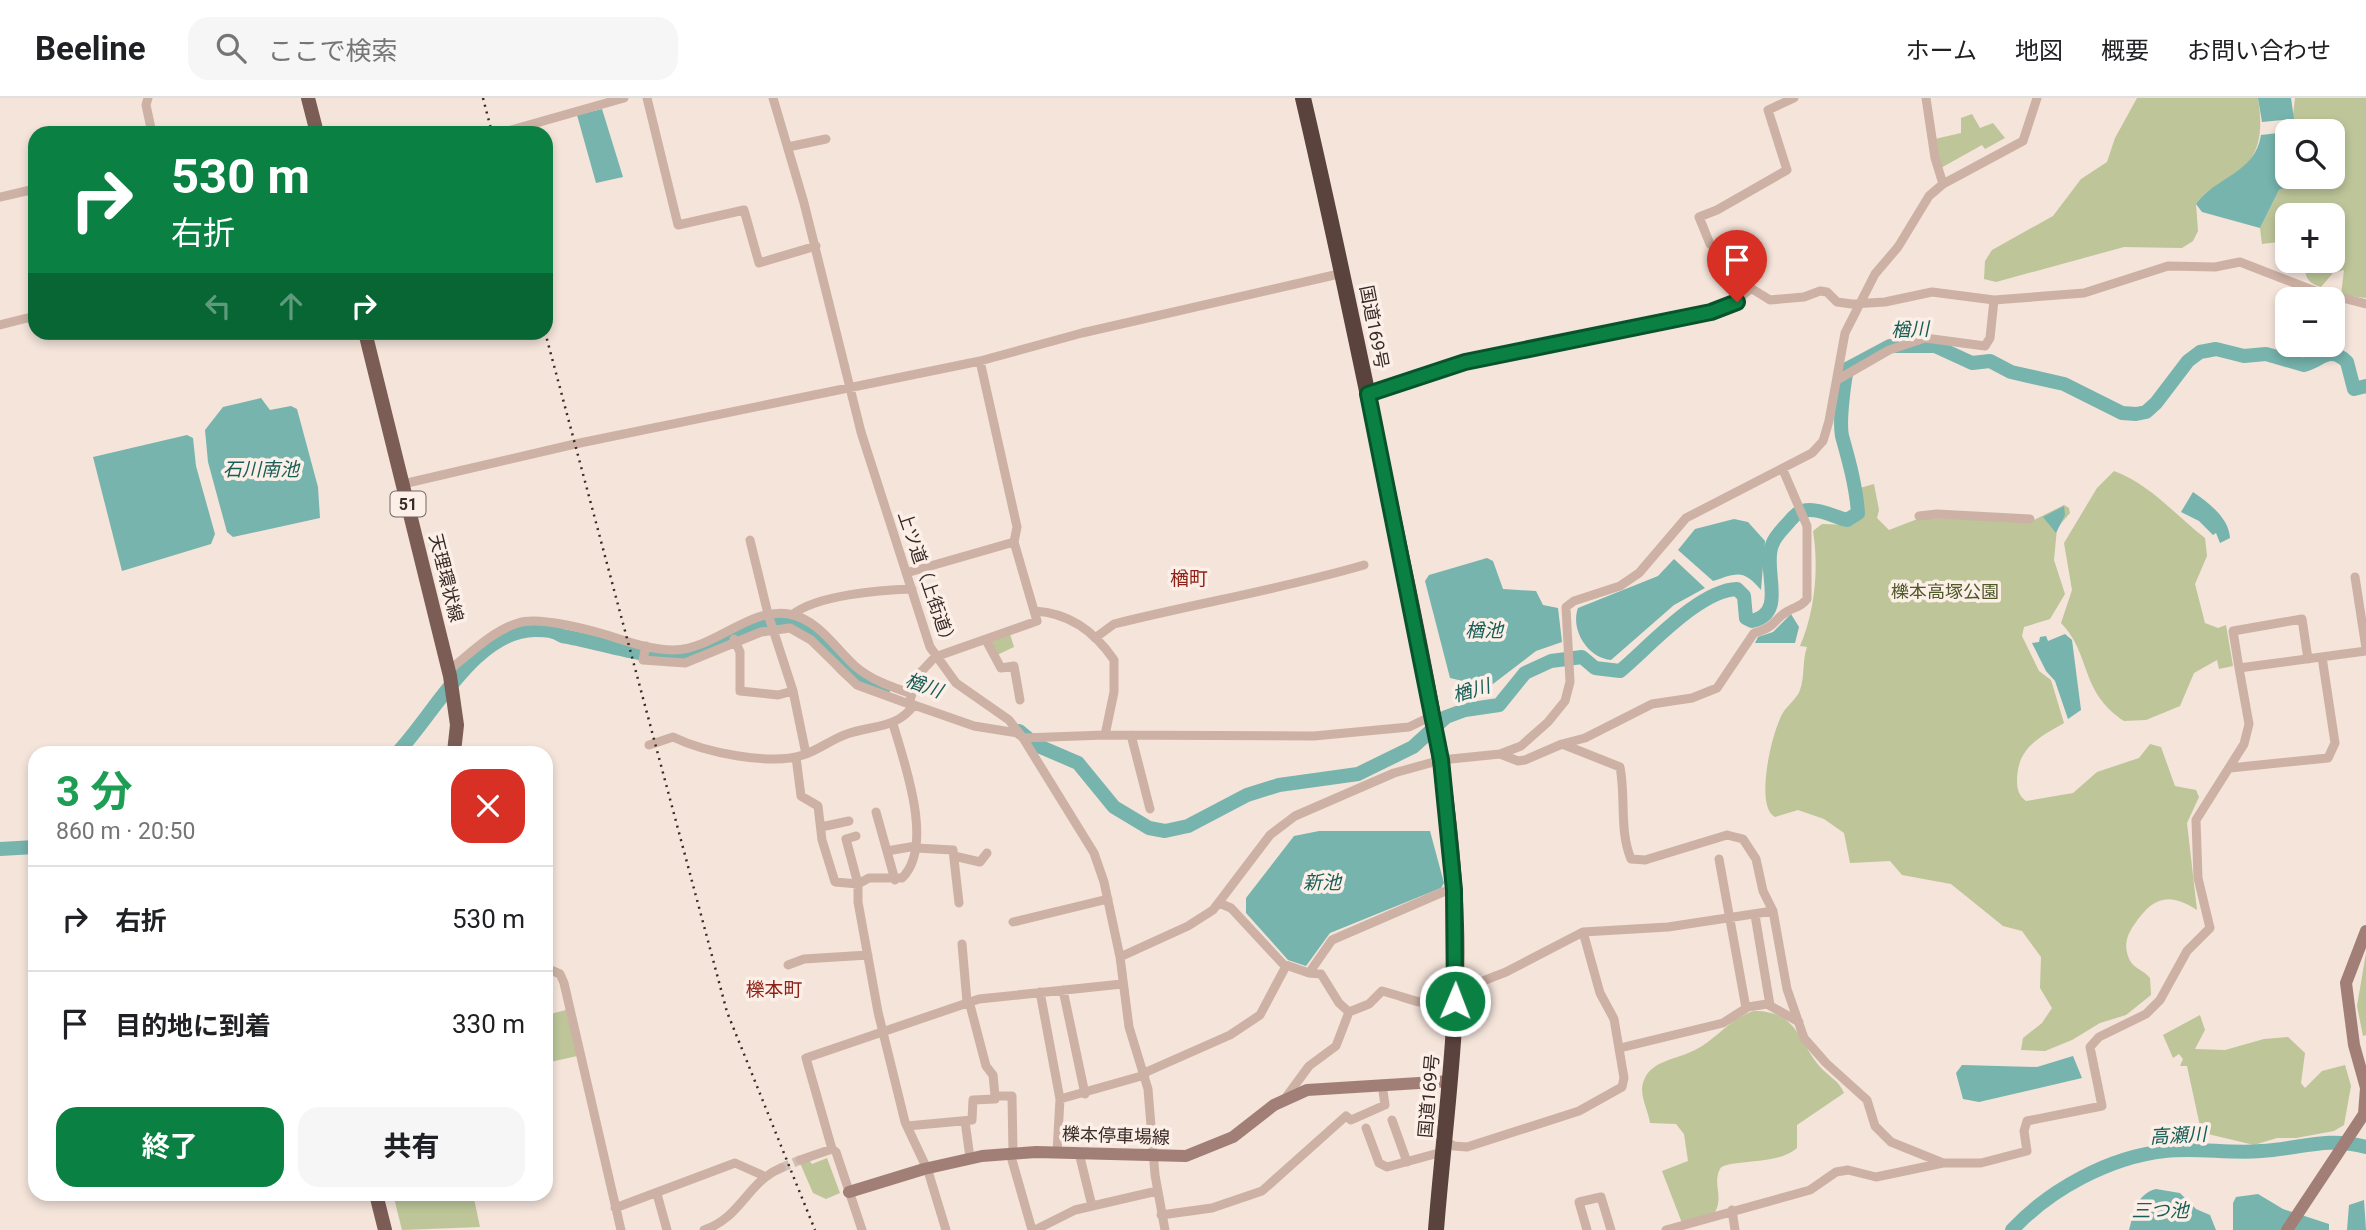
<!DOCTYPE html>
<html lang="ja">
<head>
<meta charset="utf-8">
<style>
  :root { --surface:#fff; --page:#f6f6f6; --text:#202124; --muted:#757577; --line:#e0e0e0; --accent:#0b8043 }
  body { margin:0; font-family:Roboto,"Noto Sans JP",sans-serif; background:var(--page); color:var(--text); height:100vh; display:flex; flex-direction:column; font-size:26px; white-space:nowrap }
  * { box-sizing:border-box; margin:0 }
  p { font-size:23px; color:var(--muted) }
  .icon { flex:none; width:38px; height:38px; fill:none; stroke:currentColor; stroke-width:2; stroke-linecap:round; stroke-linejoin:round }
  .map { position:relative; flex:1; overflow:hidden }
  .drawer { position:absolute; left:28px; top:648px; width:525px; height:455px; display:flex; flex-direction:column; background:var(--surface); border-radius:21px; box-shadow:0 4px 10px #0003 }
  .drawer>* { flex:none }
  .guide { position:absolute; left:28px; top:28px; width:525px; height:214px; border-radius:21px; box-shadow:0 4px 10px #0003; background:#0b8043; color:#fff; overflow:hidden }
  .buttons { position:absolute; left:2275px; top:21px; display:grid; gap:14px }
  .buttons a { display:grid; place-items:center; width:70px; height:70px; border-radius:14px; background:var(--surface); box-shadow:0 4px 10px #0003; font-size:35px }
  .pin { position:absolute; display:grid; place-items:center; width:60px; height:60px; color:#fff; margin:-72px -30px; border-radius:50% 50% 50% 0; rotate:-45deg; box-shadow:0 0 7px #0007 }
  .pin .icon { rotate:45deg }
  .me { position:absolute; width:77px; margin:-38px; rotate:1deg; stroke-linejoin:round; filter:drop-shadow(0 0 5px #0008) }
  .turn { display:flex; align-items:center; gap:24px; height:147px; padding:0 28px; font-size:32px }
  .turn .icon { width:91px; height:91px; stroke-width:2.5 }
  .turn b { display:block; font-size:49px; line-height:60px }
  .lanes { display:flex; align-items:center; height:66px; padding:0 28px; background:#0003; justify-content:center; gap:35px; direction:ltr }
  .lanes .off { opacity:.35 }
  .round { display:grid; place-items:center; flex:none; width:74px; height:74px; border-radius:21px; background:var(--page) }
  .overview { display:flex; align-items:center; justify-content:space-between; height:119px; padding:0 28px }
  h1 { font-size:42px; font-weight:700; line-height:52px; color:#1e9e55 }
  .button { display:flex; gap:14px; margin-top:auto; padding:14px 28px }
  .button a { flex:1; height:80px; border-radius:21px; background:var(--accent); color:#fff; font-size:28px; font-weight:700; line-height:80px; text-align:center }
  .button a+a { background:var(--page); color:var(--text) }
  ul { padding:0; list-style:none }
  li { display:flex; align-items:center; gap:21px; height:105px; padding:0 28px; border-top:2px solid var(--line) }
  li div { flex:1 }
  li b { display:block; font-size:26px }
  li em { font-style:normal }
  header { display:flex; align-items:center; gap:42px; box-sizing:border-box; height:98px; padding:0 35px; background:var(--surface); border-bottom:2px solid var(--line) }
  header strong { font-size:33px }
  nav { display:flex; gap:38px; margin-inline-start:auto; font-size:24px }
  .search { width:490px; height:63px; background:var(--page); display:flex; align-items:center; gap:18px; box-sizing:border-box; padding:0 24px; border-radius:21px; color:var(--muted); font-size:26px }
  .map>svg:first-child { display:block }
</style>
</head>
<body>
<header>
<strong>Beeline</strong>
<div class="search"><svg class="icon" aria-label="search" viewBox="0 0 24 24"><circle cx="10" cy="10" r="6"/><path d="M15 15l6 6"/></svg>ここで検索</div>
<nav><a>ホーム</a><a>地図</a><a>概要</a><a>お問い合わせ</a></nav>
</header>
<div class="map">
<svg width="2366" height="1132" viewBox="0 0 2366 1132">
  <rect width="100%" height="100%" fill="#f4e4da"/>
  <path fill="#bdc599" d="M2137 0H2258C2263 33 2262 61 2230 80 2216 89 2206 92 2196 106L2198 133 2193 143 2182 150 2124 149 1996 184 1984 181 1985 163 1992 152 2053 118 2081 81 2107 64 2115 40Z
    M2295 0H2366V200L2341 197 2344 172 2333 175 2321 189C2306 185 2303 176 2307 163H2333V117H2287V143L2262 146 2260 130 2279 92 2300 84V79H2333V33H2291Z
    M1972 16 1980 30 1993 25 2005 40 1985 51 1982 47 1939 71 1935 41 1961 35V20Z
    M2114 373C2151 387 2174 416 2205 440L2207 458 2195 486 2205 525 2218 530 2226 527 2233 568 2219 571 2217 562 2194 575 2180 608 2146 622 2124 623C2079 593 2092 557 2061 525L2072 492 2064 445 2097 390Z
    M1874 386 1879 412 1877 420 1889 432 1920 420 2034 422 2064 407 2069 410 2070 415 2057 430 2054 462 2065 496 2050 521 2024 529 2022 538 2039 573 2051 582 2064 625C2038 640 2017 650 2017 683 2017 691 2019 698 2026 703L2073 695 2097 674 2139 660 2150 646 2161 649 2175 688 2196 692 2199 699 2187 725 2197 812C2168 793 2152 800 2134 827 2127 837 2124 846 2128 858 2132 871 2143 871 2150 880L2151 897 2126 917 2100 925 2072 942 2045 953 2021 952 2023 940 2042 925 2052 910 2040 890 2041 859 2022 833 2003 828 1951 786 1902 777 1890 763 1850 765 1844 735 1824 721 1798 712 1775 719C1754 709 1772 631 1784 613 1789 606 1797 600 1800 592 1805 578 1802 563 1807 549L1800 548C1815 513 1819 471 1813 433L1822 426 1850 427 1864 413 1860 390Z
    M1009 533 1014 549 995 558 988 543Z
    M2366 855V937L2363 938 2357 908Z
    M566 912 577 958 546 965V917Z
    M1754 913C1799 913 1798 945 1822 971 1831 980 1839 983 1844 995L1797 1027V1050C1778 1068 1725 1061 1720 1071 1712 1086 1724 1098 1715 1114L1682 1125 1662 1073 1688 1063 1684 1036 1676 1026 1650 1025C1648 1011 1638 996 1644 982 1652 962 1678 961 1695 952 1716 942 1730 920 1754 913Z
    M2200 917 2205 932 2195 951 2225 952 2264 941 2288 939 2305 955 2301 985 2305 990 2322 973 2345 967 2351 988 2344 1027 2334 1033 2296 1040H2277L2254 1047 2208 1036 2200 1028 2187 968H2180L2183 961 2179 956 2173 960 2163 937Z
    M827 1060 840 1095 826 1101 813 1095 800 1065 809 1062 812 1066Z
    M393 1096H473L480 1129 402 1132Z"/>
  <path fill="#76b4ad" d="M2258 0H2291L2294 21 2262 24Z
    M602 11 623 79 596 85 577 17Z
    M2287 34V46L2283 51 2287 79H2300V84L2279 92 2260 130 2202 114 2196 106C2215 79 2255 76 2261 37Z
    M261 300 270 312 291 308 297 311 318 389 320 420 233 439 227 434 208 364 205 332 223 309Z
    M187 337 193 340 196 368 215 436 211 446 122 473 93 359Z
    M2193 394C2209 405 2229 420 2230 440L2220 445 2216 435 2213 437 2199 423 2181 414Z
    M2064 408 2065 417 2056 435 2043 419Z
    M1734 421 1748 424 1765 443 1761 492C1743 471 1738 475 1713 483L1678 452 1695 431Z
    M1487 460 1493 463 1503 491 1536 493 1543 507 1558 510 1562 544 1536 553 1489 589 1450 580 1425 483 1429 477Z
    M1674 461 1705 490 1674 507 1611 562C1588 560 1570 532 1578 510L1658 478Z
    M1791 516 1799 529 1795 545H1755L1758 539 1773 534Z
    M2065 536 2072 542 2081 612 2068 621 2055 583 2046 573 2032 545 2039 544 2040 539 2046 538 2048 543Z
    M1319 733H1430L1444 785 1441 790 1330 835 1306 868 1288 862 1246 815V800L1294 738Z
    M2073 958 2082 980 1979 1004 1963 1001 1956 975 1962 967 2037 969Z
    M2156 1091 2180 1095 2196 1111 2210 1117 2216 1132H2129C2134 1115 2136 1096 2156 1091Z
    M2258 1096 2283 1111 2329 1126V1132H2233V1105L2236 1099Z
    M2364 1102 2366 1132H2347L2349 1107Z"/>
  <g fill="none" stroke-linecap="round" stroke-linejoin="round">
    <path stroke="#76b4ad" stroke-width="14" d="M1019 633 1036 647 1078 665 1114 709 1149 730 1165 733 1188 728 1247 697 1279 687 1358 676 1413 649 1446 619 1465 612 1499 607 1525 575 1551 563 1582 559 1595 570 1620 573C1648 550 1699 492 1737 491L1744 498 1746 520 1752 523C1788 515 1762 472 1772 447 1775 438 1782 432 1788 425 1795 417 1799 412 1810 412 1823 412 1835 419 1847 422L1858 415C1856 388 1849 363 1842 338 1839 323 1844 286 1847 271L1890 248H1935L1972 265 1990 263 2011 274 2064 286 2122 315 2136 316 2146 314 2156 305 2188 263 2200 254 2216 251 2244 258 2266 256 2304 267C2322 262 2329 247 2347 264L2354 291 2366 288
      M398 654C434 616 477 531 536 532 546 532 554 532 562 538 595 543 654 563 684 558 715 553 755 517 784 522 818 527 828 561 853 579 862 585 873 589 883 592
      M0 751 35 749
      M2012 1132C2050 1091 2110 1059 2165 1053 2197 1049 2229 1056 2261 1053 2300 1051 2326 1038 2366 1049"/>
    <path stroke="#cebfb6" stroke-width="9" stroke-dasharray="9 4.5" stroke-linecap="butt" d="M781 1070 800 1062"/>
    <path stroke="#cdb1a5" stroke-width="9" d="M148 0 146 7 152 35
      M647 0 678 127 744 112 759 165 816 148
      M773 0 804 105 861 334 930 549 956 585 1009 622 1023 640 1094 755 1104 784 1120 859 1129 929 1148 991 1155 1077 1165 1132
      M1794 0 1768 12 1787 72 1717 112 1699 119 1710 146 1725 155 1741 184 1770 202 1804 199 1820 193 1827 194 1837 204 1852 206 1885 204 1932 194 1994 202
      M1926 0 1935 60 1943 86
      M501 35 624 0
      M788 49 826 41
      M0 99 35 91
      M0 227 35 218
      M1837 282 1889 252 1925 240 1985 248 1990 240 1994 202 2084 195 2168 168 2215 169 2240 164 2315 193 2366 206
      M1368 296 1465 264 1711 214 1730 208 1750 191
      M403 386 575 346 980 263 1082 235 1343 175
      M1919 418 1937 416 2030 421
      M750 442 768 516 793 593 806 656
      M906 475 1014 444
      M2355 479 2366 550
      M1035 513C1069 515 1095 534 1114 562V594L1105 637
      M792 517C816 497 880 492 912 491
      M1095 540 1114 526C1198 505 1282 491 1364 467
      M734 541 740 554V593L778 597 793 593
      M986 542 1001 570 1014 568 1020 602
      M646 548 643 562 685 565 761 534 790 530 811 542 857 587 909 606
      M2239 570 2233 533 2302 521 2308 561
      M448 573C470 556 492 533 518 525 539 518 586 531 607 537 628 544 652 552 674 552 715 551 749 509 789 516 819 522 834 549 855 568 871 582 892 589 912 596
      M914 607 974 628 1018 635
      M1131 637 1150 711
      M1023 640 1105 637 1314 638 1409 629 1434 617
      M1562 646 1620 669C1626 700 1619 732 1631 761L1645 762 1727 737 1743 741 1756 761 1763 793 1773 813 1787 891 1804 940 1826 965 1867 1002 1875 1028 1891 1044 1943 1065
      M649 647 673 639C704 654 769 668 803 657 819 652 832 641 847 636 872 627 897 631 914 607L909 606 917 578 935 559 1037 523 1014 444 1017 429 980 263
      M1500 656 1518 663 1525 662 1562 646 1585 640 1652 606 1692 600 1717 590 1754 535C1778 528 1772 522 1788 513 1796 508 1800 510 1807 501V428L1783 372
      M796 659 801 698 818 708 822 742 835 784 858 786 869 780H902C935 748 904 664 893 626
      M2230 670 2328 660 2335 645 2322 559
      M876 714 895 782
      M821 729 849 723
      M856 738 846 741 858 786V804L878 914 905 1024 928 1073 946 1132
      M916 750 953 752 959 805
      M887 753 916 748
      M954 758 980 764 987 755
      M1719 761 1746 910
      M1219 805 1231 810 1283 866 1309 875 1332 842 1443 794 1454 792
      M1755 817 1770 907
      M1013 824 1108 801
      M962 846 967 904
      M1120 859 1188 828 1213 812 1270 737 1295 718 1394 675 1441 662 1500 656 1521 648 1548 624 1565 603 1570 584 1566 509 1574 503 1620 488 1639 475 1686 420 1812 355 1823 343 1829 323 1845 235 1875 176 1898 149 1929 98 1943 86 2023 43 2037 0
      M788 867 804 861 868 857
      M546 870 560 876 564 885 621 1132
      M1309 875 1321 876 1339 905 1349 914
      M1456 890 1475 886 1506 874 1583 834 1668 829 1773 813
      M1063 892 1085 996
      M1040 894 1060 1001 1057 1054
      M969 903 986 968 993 977 995 998H1012L1013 1055
      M1620 950 1723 925 1748 909 1767 906 1799 924
      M1144 975 1230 937 1260 917 1286 868
      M1287 998 1309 968 1336 948 1349 914 1369 906 1382 893C1414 901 1421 910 1455 903
      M1060 1001 1145 977
      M1392 1022 1407 1064
      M965 1023 970 1060
      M907 1028 972 1022 973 1002 995 1001V998
      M1366 1030 1379 1065 1387 1069 1435 1056 1444 1058
      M1445 1043 1454 1048 1467 1049 1579 1013 1622 989 1624 980 1614 921 1600 895 1583 834
      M832 1051 806 960 979 901 1122 886
      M1010 1055 1032 1132
      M1079 1055 1092 1108
      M800 1062 832 1051 836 1054 862 1132
      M657 1096 667 1132
      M615 1110 735 1065 762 1077
      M1732 1112 1735 1132
      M1161 1117 1212 1110 1262 1093 1346 1018 1351 1022 1385 1007 1382 986
      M704 1132C741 1120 747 1084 781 1070
      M1035 1132 1075 1112 1157 1093
      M1587 1132 1579 1104 1601 1099 1611 1132
      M1666 1132 1810 1092 1836 1074 1848 1072 1876 1079 1943 1065H1981L2027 1053 2024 1033 2027 1023 2102 1008 2090 949 2099 939 2146 916 2160 902 2187 853 2210 830 2198 780 2196 722 2244 646 2249 626 2239 570 2366 553"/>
    <path stroke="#a17f76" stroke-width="12" d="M849 1094 924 1071 982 1058 1036 1054 1186 1058 1233 1039 1274 1007 1307 992 1451 983
      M2287 1132 2364 1016 2366 990 2354 947 2346 885 2366 833"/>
    <path stroke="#7c5d56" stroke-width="14" d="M308 0 317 35
      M365 234 450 578 457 627 454 654
      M376 1096 385 1132"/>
    <path stroke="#5a423d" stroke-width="16" d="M1303 0C1336 141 1365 282 1394 423 1422 557 1452 690 1456 827 1459 930 1444 1030 1436 1132"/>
    <path stroke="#382a27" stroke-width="2.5" stroke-dasharray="2 5" stroke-linecap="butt" d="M483 0 492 35
      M545 234 727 914 815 1132"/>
  </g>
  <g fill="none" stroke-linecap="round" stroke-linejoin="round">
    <g stroke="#07532c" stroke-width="18">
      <path id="route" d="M1455 903 1454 792 1441 662 1368 296 1465 264 1711 214 1737 204"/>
    </g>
    <use href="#route" stroke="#0b8043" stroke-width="12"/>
  </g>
  <g text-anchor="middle" stroke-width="7" stroke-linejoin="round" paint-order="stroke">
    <rect fill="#fbefe7" stroke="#726561" stroke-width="2" x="390.5" y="393.5" width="35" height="25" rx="5"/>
    <g font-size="16" font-weight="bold" fill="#382a27">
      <text x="408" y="412">51</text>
    </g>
    <g font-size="18" fill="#382a27" stroke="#fbefe7">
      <text transform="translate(1374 229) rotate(79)" y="6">国道169号</text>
      <text transform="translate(446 480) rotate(76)" y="6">天理環状線</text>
      <text transform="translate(927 482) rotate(71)" y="6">上ツ道（上街道）</text>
      <text transform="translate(1429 998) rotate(-85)" y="6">国道169号</text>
      <text transform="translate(1116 1038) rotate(2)" y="6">櫟本停車場線</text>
    </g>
    <g font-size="18" fill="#4f5928" stroke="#fbefe7">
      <text x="1945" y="500">櫟本高塚公園</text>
    </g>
    <g font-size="19" font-style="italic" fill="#185e58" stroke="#fbefe7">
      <text transform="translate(1910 231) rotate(-2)" y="7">楢川</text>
      <text x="261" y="378">石川南池</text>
      <text x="1484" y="539">楢池</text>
      <text transform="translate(924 587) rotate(20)" y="7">楢川</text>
      <text transform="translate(1471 592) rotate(-16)" y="7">楢川</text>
      <text x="1322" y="791">新池</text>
      <text transform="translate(2178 1037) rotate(-3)" y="7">高瀬川</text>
      <text x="2160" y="1119">三つ池</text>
    </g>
    <g font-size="19" fill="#8f2218" stroke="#fbefe7">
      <text x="1189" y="487">楢町</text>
      <text x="774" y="898">櫟本町</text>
    </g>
  </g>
</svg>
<div class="buttons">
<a><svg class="icon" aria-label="search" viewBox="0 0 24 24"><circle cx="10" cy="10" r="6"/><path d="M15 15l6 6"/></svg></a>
<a>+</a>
<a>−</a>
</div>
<div class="pin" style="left:1737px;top:204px;background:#d93025"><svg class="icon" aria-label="arrive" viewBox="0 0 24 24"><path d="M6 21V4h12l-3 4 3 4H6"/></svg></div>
<svg class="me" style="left:1455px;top:903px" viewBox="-20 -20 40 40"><circle r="17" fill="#0b8043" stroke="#fff" stroke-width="3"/><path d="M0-11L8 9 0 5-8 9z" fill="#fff"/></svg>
<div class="guide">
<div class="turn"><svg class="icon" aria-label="right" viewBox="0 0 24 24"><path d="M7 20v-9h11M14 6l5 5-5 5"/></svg><div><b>530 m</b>右折</div></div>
<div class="lanes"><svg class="icon off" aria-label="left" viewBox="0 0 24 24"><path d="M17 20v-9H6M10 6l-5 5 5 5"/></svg><svg class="icon off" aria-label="ahead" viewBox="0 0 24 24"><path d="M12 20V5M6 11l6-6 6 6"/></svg><svg class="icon" aria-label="right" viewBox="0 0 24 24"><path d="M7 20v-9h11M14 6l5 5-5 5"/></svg></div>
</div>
<section class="drawer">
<div class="overview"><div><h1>3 分</h1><p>860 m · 20:50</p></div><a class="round" style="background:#d93025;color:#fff"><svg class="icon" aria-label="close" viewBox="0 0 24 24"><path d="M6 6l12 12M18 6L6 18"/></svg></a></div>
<ul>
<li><svg class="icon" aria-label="right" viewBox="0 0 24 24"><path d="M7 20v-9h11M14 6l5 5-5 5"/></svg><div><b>右折</b></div><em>530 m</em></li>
<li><svg class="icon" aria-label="arrive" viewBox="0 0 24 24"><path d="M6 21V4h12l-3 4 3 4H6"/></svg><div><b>目的地に到着</b></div><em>330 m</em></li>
</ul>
<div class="button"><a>終了</a><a>共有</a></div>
</section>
</div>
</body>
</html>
